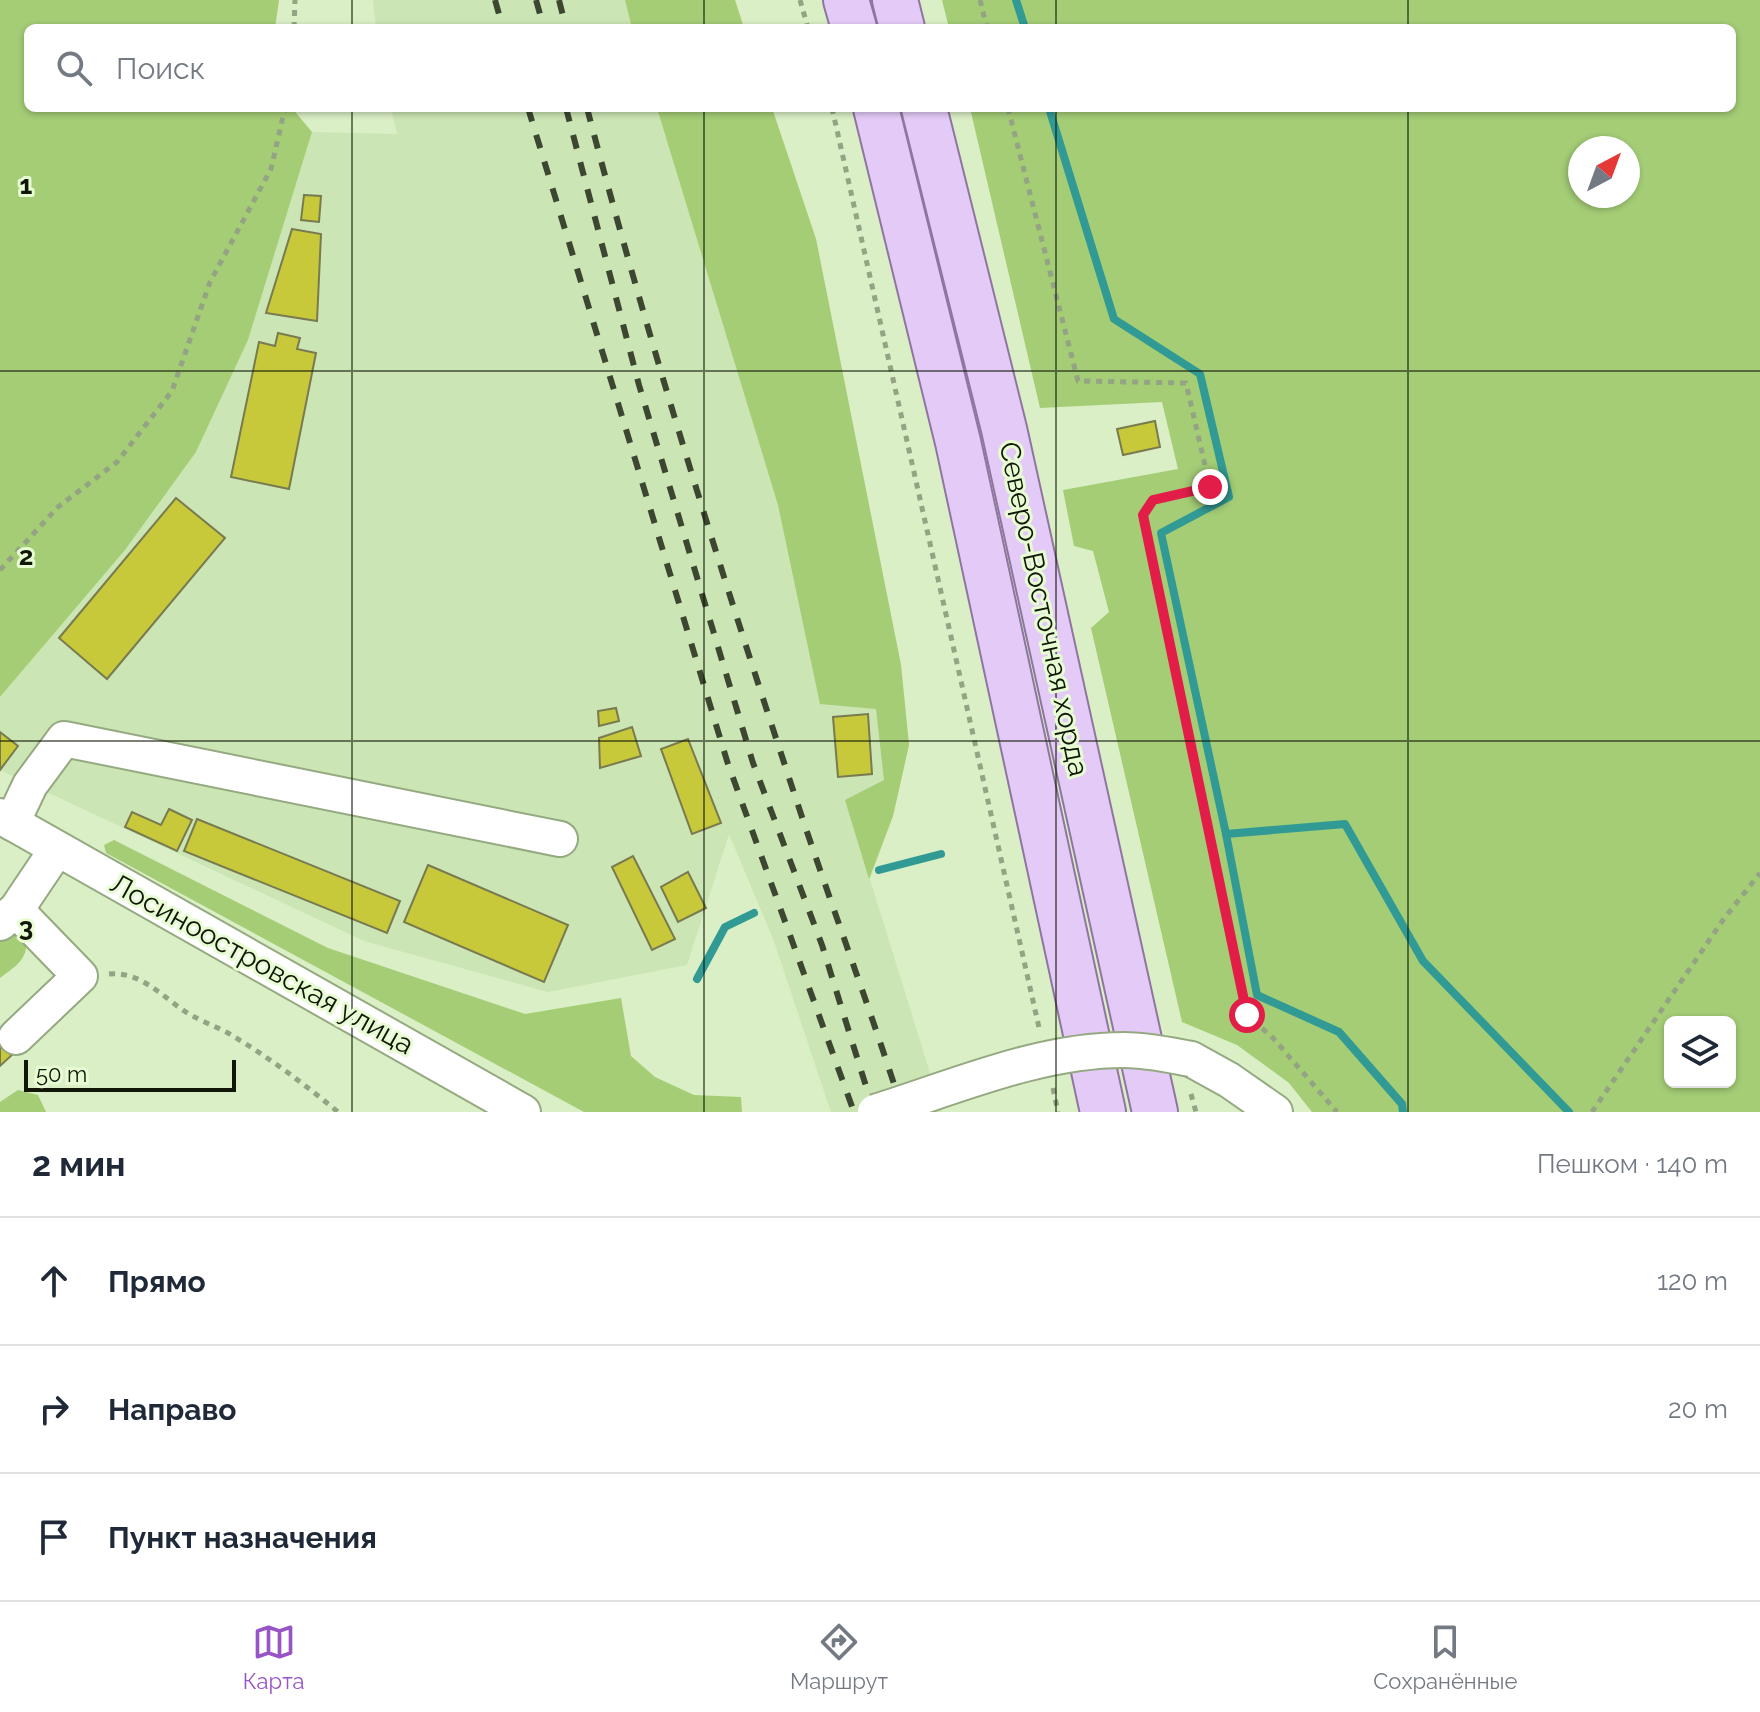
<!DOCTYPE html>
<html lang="ru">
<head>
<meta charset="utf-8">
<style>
  :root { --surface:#fff; --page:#f6f6f7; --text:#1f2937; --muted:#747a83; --line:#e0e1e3; --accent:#9853c7 }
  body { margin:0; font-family:Raleway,sans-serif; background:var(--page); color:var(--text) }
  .controls { position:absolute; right:24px; bottom:24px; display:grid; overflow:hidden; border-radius:12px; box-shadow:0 2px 6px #0004 }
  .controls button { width:72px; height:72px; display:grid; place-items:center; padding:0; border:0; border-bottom:2px solid var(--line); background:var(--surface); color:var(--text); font:40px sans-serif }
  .compass { position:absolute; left:1568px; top:136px; width:72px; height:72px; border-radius:50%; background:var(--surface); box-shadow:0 2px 6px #0004; rotate:41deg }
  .scale { position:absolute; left:24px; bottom:20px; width:212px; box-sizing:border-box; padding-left:8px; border:4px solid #101708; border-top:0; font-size:22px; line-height:28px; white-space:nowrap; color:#101708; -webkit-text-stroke:6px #e7fcd2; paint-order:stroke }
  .stop { position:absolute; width:24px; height:24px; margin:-18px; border:6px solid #e11d48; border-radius:50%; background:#fff }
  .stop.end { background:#e11d48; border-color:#fff; box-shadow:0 2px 8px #0008 }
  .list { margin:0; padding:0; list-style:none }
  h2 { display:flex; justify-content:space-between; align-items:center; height:104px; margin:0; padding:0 32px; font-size:34px }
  h2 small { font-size:26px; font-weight:400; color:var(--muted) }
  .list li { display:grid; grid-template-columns:52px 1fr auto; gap:24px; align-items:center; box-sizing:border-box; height:128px; padding:0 32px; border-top:2px solid var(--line) }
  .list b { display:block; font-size:30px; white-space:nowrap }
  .list em { font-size:26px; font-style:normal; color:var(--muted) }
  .icon { flex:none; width:44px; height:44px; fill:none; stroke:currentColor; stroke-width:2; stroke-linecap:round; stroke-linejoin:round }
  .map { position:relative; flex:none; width:1760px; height:1112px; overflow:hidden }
  .search { position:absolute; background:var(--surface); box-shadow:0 2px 6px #0004; left:24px; right:24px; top:24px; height:88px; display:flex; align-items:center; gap:20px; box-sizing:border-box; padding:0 28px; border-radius:12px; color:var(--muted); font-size:30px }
  .sheet { height:488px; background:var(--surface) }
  nav { display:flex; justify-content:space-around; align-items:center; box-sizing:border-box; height:112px; border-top:2px solid var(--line); background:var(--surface); font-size:22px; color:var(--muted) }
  nav a { display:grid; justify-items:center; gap:4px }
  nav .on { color:var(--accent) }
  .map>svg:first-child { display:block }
  .built { fill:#cce5b4 }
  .green { fill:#a4cd76; fill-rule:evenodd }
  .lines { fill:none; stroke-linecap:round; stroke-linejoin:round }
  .stream { stroke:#329a94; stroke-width:8 }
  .building { fill:#c8c83b; stroke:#787a50; stroke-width:2 }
  .minor-casing { stroke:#95a981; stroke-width:38 }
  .major-casing { stroke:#8e76a0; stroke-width:48 }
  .path { stroke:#93a383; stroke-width:5; stroke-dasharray:6 6; stroke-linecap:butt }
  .minor { stroke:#fff; stroke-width:34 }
  .major { stroke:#e4cbf7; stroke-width:44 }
  .rail { stroke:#3c4631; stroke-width:6; stroke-dasharray:14 14; stroke-linecap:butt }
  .minor-bridge-casing { stroke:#95a981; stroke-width:38; stroke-linecap:butt }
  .minor-bridge { stroke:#fff; stroke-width:34 }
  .route { stroke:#e11d48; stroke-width:10 }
  .grid { fill:none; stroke:#101708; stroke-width:2; stroke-opacity:0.55 }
  .labels { text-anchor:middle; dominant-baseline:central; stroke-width:6; stroke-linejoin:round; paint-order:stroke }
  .street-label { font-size:28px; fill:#101708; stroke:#e7fcd2 }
  .grid-label { font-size:26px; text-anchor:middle; font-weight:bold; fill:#101708; stroke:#e7fcd2; stroke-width:6; stroke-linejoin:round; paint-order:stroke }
</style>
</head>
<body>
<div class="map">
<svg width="1760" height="1112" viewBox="0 0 1760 1112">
  <rect width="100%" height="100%" fill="#daefc5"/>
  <!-- built -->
  <g class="built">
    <path d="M373,0h362l9,28h-368z"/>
    <path d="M391,108h381l44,131 85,426 8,80 -16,71 -23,63 72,233h-111l-57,-171 -45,-107 -42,131 -139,27 -184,-51 -364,-171v-73l125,-147 71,-98 52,-112 64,-208 85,2z"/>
  </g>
  <!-- green -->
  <g class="green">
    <path d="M0,0h279l-4,28h-247v80h264l20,24 -64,208 -52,112 -71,98 -125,147z"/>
    <path d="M625,0h110l9,28h-112z"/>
    <path d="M942,0h818v1112h-448l-23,-29 -52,-38 -55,-23 -91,-394 18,-16 -16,-61 -19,-5 -11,-56 115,-21 -16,-67 -122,6 -70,-300h762v-80h-783zM1580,148h48v48h-48zM1670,1022h60v60h-60z"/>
    <path d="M657,108h115l44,131 85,426 8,80 -16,71 -24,63 -24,-79 39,-20 -8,-71 -56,-5 -42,-199z"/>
    <path d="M114,840l214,108 197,66 96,-16 10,58 24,21 39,18 47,2 1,15h-158l-478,-259 -2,-8z"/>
    <path d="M9,934l10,2 7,6c2,18 -13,26 -26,36v-38z"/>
    <path d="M18,1090l20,5 8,17h-46v-10z"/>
  </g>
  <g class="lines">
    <!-- stream -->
    <g class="stream">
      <path d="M1016,0l9,28"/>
      <path d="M1049,108l65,211 86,55 29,123 -68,36 65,301 31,161 82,37 63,72 1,8"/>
      <path d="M1226,834l119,-10 78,137 146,151"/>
      <path d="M879,870l62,-16"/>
      <path d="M697,979l28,-52 29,-14"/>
    </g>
  </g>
  <!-- building -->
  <g class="building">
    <path d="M304,195l17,1 -2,26 -18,-2z"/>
    <path d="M292,229l29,5 -4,87 -51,-8z"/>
    <path d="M278,333l22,5 -3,11 19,4 -27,136 -58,-12 28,-135 16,4z"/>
    <path d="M1155,421l5,26 -37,8 -6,-26z"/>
    <path d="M176,498l49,40 -118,141 -48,-41z"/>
    <path d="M616,708l3,13 -20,5 -1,-15z"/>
    <path d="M868,714l4,60 -34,3 -5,-60z"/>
    <path d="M632,727l9,29 -41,12 -1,-30z"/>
    <path d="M0,732l18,14 -18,24z"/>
    <path d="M688,739l33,84 -29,11 -31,-85z"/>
    <path d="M169,809l23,11 -15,31 -52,-24 7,-15 29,13z"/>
    <path d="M197,819l203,82 -13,32 -203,-82z"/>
    <path d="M633,856l42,83 -23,11 -40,-83z"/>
    <path d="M428,865l140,60 -24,57 -140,-60z"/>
    <path d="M688,872l18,36 -28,14 -17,-35z"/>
    <path d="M0,1040l13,14 -13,12z"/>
  </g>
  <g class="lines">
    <defs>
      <g id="minor">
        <path d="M0,816l523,296"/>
        <path d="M12,823l18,-38 34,-46 496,100"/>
        <path d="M16,910l64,66 -64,61"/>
        <path d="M0,923l16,-13 41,-61"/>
        <path d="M1191,1059l38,21 46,32"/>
      </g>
      <g id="major">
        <path d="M846,0l8,28"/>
        <path d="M895,0l7,28"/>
        <path d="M876,108l82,334 145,670"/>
        <path d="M924,108l80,321 151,683"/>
      </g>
    </defs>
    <!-- minor casing -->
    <use href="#minor" class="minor-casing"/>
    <!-- major casing -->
    <use href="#major" class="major-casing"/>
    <!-- path -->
    <g class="path">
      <path d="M800,0l8,28"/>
      <path d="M980,0l7,28"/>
      <path d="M294,28l1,-28"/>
      <path d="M832,108l208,924"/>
      <path d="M1008,108l70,273 108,2 24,104 -57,13 -10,15 104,500 26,23 64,74"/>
      <path d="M0,570l58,-63 59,-45 55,-71 38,-109 61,-113 14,-61"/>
      <path d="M109,974c33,-3 54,24 80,40 12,7 26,12 39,19 39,23 75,50 110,79"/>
      <path d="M1053,1088l5,24"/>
      <path d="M1191,1094l5,18"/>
      <path d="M1592,1112l131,-192 37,-47"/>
    </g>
    <!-- minor -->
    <use href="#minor" class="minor"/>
    <!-- major -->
    <use href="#major" class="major"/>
    <!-- rail -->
    <g class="rail">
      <path d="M495,0l8,28"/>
      <path d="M536,0l8,28"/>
      <path d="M559,0l7,28"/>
      <path d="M528,108l200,656 126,348"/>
      <path d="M566,108l73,277 114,378 69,182 52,167"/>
      <path d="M587,108c63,240 138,477 216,712 33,98 69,194 100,292"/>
    </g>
    <defs>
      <path id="minor-bridge" d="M875,1112c80,-25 164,-62 249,-62 23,0 45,5 67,9"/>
    </defs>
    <!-- minor-bridge casing -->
    <use href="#minor-bridge" class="minor-bridge-casing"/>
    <!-- minor-bridge -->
    <use href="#minor-bridge" class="minor-bridge"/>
  </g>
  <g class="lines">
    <!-- route -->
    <path class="route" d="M1210,487l-57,13 -10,15 104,500"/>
  </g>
  <!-- grid -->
  <path class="grid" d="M352,0v28M704,0v28M1056,0v28M1408,0v28M352,108v1004M704,108v1004M1056,108v1004M1408,108v1004M0,371h1760M0,741h1760"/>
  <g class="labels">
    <!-- street labels -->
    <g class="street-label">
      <text transform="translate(1044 609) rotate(78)">Северо-Восточная хорда</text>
      <text transform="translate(262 964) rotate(29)">Лосиноостровская улица</text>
    </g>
  </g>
  <g class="grid-label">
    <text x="26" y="194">1</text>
    <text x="26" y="565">2</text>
    <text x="26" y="936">3</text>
  </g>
</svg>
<div class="controls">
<button><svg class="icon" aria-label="layers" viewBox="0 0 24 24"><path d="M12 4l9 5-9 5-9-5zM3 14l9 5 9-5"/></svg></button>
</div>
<svg class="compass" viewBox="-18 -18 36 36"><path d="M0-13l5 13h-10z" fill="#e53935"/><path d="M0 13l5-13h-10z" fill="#747a83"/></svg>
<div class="scale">50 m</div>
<div class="stop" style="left:1247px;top:1015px"></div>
<div class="stop end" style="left:1210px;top:487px"></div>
<div class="search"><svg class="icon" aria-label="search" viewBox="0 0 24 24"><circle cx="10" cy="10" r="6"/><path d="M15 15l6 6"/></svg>Поиск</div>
</div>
<section class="sheet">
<h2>2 мин<small>Пешком · 140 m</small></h2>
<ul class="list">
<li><svg class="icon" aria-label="ahead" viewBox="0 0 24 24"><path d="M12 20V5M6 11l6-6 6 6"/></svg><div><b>Прямо</b></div><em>120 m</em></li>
<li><svg class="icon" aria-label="right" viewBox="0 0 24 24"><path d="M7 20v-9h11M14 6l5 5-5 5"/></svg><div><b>Направо</b></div><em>20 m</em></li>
<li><svg class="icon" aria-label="arrive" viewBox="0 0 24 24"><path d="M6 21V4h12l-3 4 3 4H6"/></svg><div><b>Пункт назначения</b></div></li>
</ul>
</section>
<nav>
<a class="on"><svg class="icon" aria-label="map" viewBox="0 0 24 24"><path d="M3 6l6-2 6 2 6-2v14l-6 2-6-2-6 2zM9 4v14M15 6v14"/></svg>Карта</a>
<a><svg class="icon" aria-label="directions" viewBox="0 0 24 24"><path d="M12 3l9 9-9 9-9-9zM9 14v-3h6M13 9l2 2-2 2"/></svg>Маршрут</a>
<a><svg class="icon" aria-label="saved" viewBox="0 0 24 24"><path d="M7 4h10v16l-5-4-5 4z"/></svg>Сохранённые</a>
</nav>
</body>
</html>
